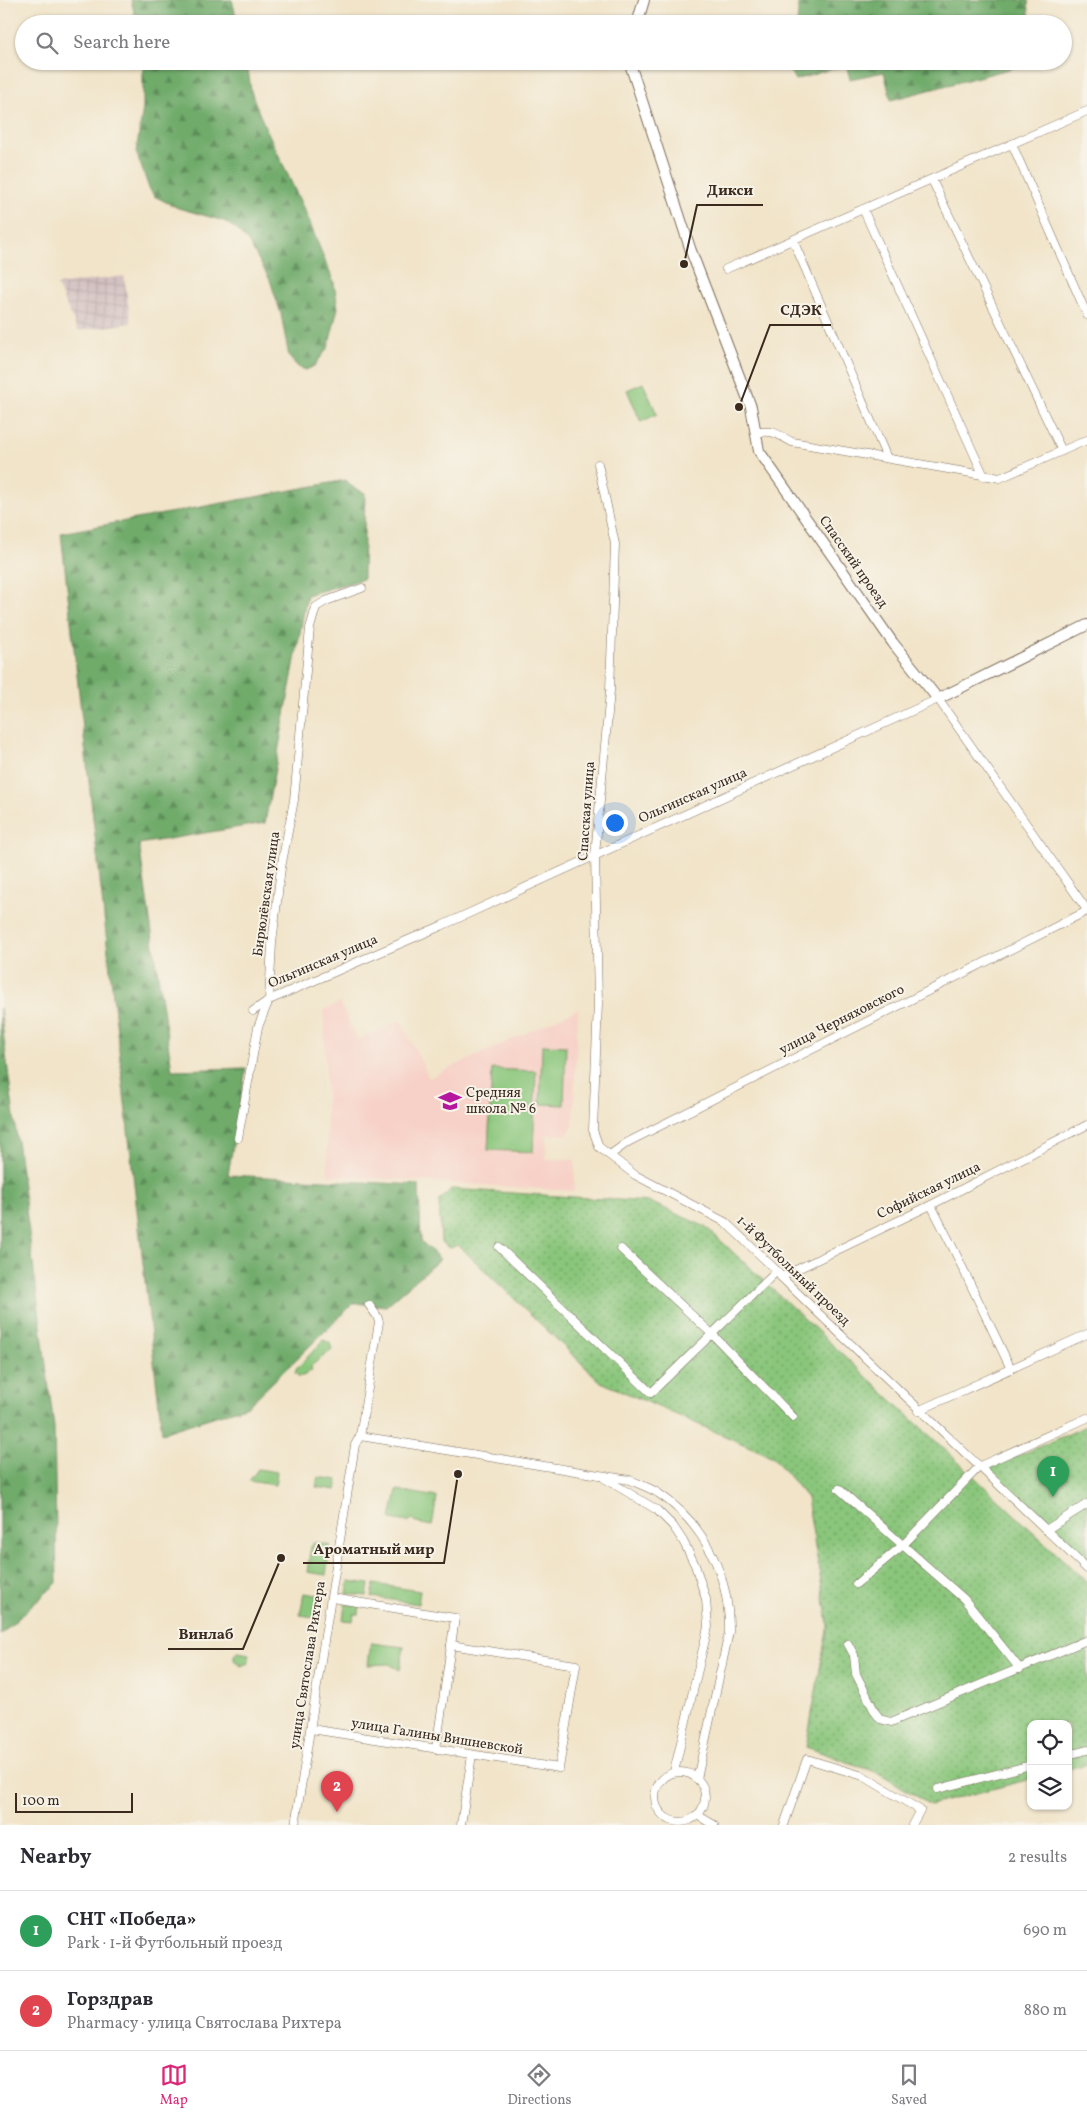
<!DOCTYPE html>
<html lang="en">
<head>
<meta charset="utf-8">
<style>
  :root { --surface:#fff; --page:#f7f7f7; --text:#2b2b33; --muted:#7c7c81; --line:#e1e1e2; --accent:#db2777 }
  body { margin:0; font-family:Vollkorn,serif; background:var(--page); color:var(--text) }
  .controls { position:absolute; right:15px; bottom:15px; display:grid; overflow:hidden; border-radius:10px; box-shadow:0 1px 4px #0004 }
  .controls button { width:45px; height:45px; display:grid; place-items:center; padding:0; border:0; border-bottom:1px solid var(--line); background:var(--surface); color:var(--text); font:25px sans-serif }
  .scale { position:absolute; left:15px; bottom:12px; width:118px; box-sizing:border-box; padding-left:5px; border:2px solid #3b2a1e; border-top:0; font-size:14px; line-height:18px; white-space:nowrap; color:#3b2a1e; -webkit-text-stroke:4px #f7f3e8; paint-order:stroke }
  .you { position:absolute; left:614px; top:822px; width:18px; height:18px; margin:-12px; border:4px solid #fff; border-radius:50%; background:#1a73e8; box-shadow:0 0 0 8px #1a73e833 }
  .badge { display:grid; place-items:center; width:32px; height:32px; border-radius:50%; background:var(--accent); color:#fff; font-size:16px; font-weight:700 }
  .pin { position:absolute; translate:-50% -41px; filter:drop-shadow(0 1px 2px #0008) }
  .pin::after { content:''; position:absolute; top:26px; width:18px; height:15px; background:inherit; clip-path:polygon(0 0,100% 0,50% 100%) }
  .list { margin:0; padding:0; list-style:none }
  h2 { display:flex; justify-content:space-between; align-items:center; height:65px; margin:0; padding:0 20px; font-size:21px }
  h2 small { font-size:16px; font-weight:400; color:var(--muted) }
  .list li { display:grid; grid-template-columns:32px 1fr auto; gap:15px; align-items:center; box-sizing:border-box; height:80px; padding:0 20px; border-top:1px solid var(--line) }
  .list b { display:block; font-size:19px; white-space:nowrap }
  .list p { margin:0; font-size:16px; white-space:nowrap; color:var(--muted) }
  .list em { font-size:16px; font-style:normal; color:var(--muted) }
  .icon { flex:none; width:28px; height:28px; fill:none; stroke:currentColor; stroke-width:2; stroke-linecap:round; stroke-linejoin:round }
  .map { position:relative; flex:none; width:1087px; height:1825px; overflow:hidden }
  .search { position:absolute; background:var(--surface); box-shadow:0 1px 4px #0004; left:15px; right:15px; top:15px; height:55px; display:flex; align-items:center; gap:12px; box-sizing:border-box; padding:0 18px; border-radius:28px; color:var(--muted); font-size:19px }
  .sheet { height:225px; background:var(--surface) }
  nav { display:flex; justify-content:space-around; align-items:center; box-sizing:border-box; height:70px; border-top:1px solid var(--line); background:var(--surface); font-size:14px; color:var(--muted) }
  nav a { display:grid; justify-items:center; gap:2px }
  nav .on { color:var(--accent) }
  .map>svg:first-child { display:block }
  .built { fill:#f7d1c7 }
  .industrial { fill:url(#industrial-grid) }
  .grass { fill:url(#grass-dots); stroke:#62784c }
  .forest { fill:url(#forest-firs); stroke:#556a44 }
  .park { fill:#8ac67b; stroke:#62784c }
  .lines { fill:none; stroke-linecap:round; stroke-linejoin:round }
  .minor-casing { stroke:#7b6b5a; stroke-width:9 }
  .tertiary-casing { stroke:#7b6b5a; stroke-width:12 }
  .minor { stroke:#fff; stroke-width:8 }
  .tertiary { stroke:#fff; stroke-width:10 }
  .labels { text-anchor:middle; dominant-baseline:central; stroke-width:4; stroke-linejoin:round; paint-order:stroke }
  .street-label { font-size:14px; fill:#3b2a1e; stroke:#f7f3e8 }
  .poi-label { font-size:14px; fill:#3b2a1e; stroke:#f7f3e8; text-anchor:start }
  .leader { fill:none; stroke:#3b2a1e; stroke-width:2 }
  .callout-dot { fill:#3b2a1e; stroke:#f7f3e8; stroke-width:2 }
  .callout-label { font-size:15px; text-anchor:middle; font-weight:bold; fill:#3b2a1e; stroke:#f7f3e8; stroke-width:4; stroke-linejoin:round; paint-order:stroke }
</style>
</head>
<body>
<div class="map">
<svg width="1087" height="1825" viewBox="0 0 1087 1825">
  <defs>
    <pattern id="industrial-grid" width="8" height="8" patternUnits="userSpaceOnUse" patternTransform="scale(1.25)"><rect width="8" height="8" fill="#d2bfc0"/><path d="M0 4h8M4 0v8" fill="none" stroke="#b5a4a5"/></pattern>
    <pattern id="grass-dots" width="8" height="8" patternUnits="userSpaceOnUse" patternTransform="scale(1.25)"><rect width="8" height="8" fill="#8ac67b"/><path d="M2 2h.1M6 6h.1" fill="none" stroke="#72a164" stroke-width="1.8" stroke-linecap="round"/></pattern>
    <pattern id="forest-firs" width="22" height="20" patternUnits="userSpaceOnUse" patternTransform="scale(1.25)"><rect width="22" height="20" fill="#6fab6b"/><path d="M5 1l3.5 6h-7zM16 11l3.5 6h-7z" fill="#5c8b57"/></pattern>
  </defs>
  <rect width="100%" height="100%" fill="#f7f3e8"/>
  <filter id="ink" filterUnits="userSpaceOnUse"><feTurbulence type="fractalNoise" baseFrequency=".02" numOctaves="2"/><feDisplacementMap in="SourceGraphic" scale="10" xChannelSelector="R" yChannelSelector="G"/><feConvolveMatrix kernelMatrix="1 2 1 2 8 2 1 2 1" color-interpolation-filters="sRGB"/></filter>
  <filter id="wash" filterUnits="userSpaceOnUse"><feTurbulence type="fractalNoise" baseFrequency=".0096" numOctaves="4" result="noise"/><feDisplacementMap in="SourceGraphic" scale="20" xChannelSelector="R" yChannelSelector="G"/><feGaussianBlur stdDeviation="1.12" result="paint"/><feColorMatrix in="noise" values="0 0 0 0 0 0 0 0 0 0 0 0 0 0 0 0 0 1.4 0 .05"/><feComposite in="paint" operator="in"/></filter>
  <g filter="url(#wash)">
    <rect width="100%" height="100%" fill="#f1e4c9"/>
    <!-- built -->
    <path class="built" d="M340,1003l17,37 44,-20 28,58 149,-69 -5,116 -6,10 -20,-1 -1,25 29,1 -1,31 -246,-16 -4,-165z"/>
    <!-- industrial -->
    <path class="industrial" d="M124,276l7,47 -53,8 -21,-46z"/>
    <!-- grass -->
    <g class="grass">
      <path d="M451,1189l199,13 56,25 381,355v182l-19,5v-45h-37v55l-101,26 -49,-31 -75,-27 22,-123 -21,-126 -34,-41 -172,-75 -143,-137 -8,3 -9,-6 -2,-41z"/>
      <path d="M1087,1426v138l-97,-96z"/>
    </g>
    <!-- forest -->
    <g class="forest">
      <path d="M131,0h101l6,24h-101z"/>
      <path d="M799,0h229l2,24h-233z"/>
      <path d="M143,61h104l4,30 8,22 48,103 27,67 4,25 -10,40 -14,18 -8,4 -8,-3 -9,-10 -8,-43 -11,-34 -21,-37 -13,-14 -12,-8 -46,-13 -24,-12 -5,-8 -13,-36 7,-44z"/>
      <path d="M792,61h240v2l-141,37 -7,-28 -34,7 -4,-14 -51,15 -4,-7z"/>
      <path d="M346,480l8,8 11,5 -2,86 -56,16 -42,228 -126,21 33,226 74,-2 -18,107 191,10 2,56 19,18 -54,47 -32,-3 -106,103 -86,27 -101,-900z"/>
      <path d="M0,1008l54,419 3,156 -57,52z"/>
    </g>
    <!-- park -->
    <g class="park">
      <path d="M643,383l14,31 -16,8 -14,-32z"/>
      <path d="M542,1045l24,1 -2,59 -24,-1z"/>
      <path d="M492,1069l44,2 -3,81 -45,-2z"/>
      <path d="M324,1340l6,3 2,7 -20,15 -1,3 1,2 -9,6h-5l-3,-3 2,-5z"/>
      <path d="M258,1469l19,3 -2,13 -26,-4z"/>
      <path d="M318,1477l20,3 -2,10 -20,-3z"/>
      <path d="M397,1490l40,7 -5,29 -16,-3 -4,-4 -4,3 -17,-3z"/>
      <path d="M313,1542l17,3 -4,30 -19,-3 4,-26h2z"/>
      <path d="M349,1581l20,3 -2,12 -20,-2z"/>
      <path d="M374,1584l46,7 -2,13 -46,-7z"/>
      <path d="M304,1593l14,2 -4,22 -14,-2z"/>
      <path d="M345,1604l15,2 -1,8h-5l-1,7 -10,-1z"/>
      <path d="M371,1643l33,4 -4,23 -11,-6 -21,1z"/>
      <path d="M238,1652l12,2 -2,9 -7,3 -7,-6v-5z"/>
    </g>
  </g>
  <g filter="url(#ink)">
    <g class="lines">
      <defs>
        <g id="minor">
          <path d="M1012,144l75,171"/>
          <path d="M932,180l130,271"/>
          <path d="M863,209l121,267"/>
          <path d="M793,240l94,218"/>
          <path d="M726,269l361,-158"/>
          <path d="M756,433c17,-4 21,1 36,9l208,36 87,-38"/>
          <path d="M598,464l17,80 -5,147 -15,164 3,148 -5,127 6,17 36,28 90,47 52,49 4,6c101,98 204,194 306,292"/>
          <path d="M253,1011l16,-11 172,-74 497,-227 149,211"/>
          <path d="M238,1138l20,-111 11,-27 3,-57 9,-75 13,-68 16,-172 6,-21 10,-6 36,-13"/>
          <path d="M610,1155l18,-13 459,-231"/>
          <path d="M931,1205l23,45 57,119"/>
          <path d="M499,1247l152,146 126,-122"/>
          <path d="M621,1249l91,85 81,83"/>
          <path d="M781,1277l150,-72 156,-80"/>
          <path d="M918,1411l169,-77"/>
          <path d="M360,1436l270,44c9,4 20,8 28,13 47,31 72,84 71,139l-32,147"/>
          <path d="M604,1478l53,32 16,16 10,15 12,24 11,34 2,28 -34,145"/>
          <path d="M839,1489l125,110 56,70"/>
          <path d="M1046,1530l41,-26"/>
          <path d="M856,1584l47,-39 77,-79 107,-48"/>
          <path d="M332,1598l123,20 -19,131"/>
          <path d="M848,1644l6,11 2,19 19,38 5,7 11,3 196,-82"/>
          <path d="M311,1729l248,39 17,-103 -125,-20"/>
          <path d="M1068,1755l19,-5"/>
          <circle cx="680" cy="1797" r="25"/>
          <path d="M938,1789l93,-24"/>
          <path d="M697,1815l17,10"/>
          <path d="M295,1825l60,-380 5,-9 19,-114 -2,-6 -8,-11"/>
          <path d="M461,1825l11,-70"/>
          <path d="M784,1825l23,-66 56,17 57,34 -8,15"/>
        </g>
        <g id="tertiary">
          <path d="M637,24l7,-24"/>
          <path d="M631,61v6l60,184 60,156 8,44 134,192 45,56 149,-74"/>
        </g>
      </defs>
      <!-- minor casing -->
      <use href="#minor" class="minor-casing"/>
      <!-- tertiary casing -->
      <use href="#tertiary" class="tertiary-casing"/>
      <!-- minor -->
      <use href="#minor" class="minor"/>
      <!-- tertiary -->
      <use href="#tertiary" class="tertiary"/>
    </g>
  </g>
  <!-- icons -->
  <defs>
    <symbol id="school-bare" viewBox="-9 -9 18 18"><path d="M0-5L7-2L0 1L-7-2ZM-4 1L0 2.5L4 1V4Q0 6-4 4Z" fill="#b5179e" stroke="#f7f3e8" stroke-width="2.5" paint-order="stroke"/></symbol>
  </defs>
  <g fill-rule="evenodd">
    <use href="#school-bare" x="434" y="1085" width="32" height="32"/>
  </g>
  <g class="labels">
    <!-- street labels -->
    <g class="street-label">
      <text transform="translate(853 562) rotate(55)">Спасский проезд</text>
      <text transform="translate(693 796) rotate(-24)">Ольгинская улица</text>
      <text transform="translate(587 811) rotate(-86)">Спасская улица</text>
      <text transform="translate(267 894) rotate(-82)">Бирюлёвская улица</text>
      <text transform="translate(323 962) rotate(-23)">Ольгинская улица</text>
      <text transform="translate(842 1020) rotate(-27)">улица Черняховского</text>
      <text transform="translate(929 1191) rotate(-26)">Софийская улица</text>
      <text transform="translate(793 1271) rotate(44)">1-й Футбольный проезд</text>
      <text transform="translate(308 1665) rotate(-81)">улица Святослава Рихтера</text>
      <text transform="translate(437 1737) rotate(9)">улица Галины Вишневской</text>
    </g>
    <!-- poi labels -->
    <g class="poi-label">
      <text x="466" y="1093">Средняя<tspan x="466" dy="16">школа № 6</tspan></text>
    </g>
  </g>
  <!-- callouts -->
  <path class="leader" d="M684 264L697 205H763M739 407L770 325H831M458 1474L444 1563H303M281 1558L243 1649H168"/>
  <g class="callout-dot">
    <circle cx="684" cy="264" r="5"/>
    <circle cx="739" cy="407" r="5"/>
    <circle cx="458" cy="1474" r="5"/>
    <circle cx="281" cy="1558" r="5"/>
  </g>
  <g class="callout-label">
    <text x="730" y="195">Дикси</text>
    <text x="801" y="315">СДЭК</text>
    <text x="374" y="1554">Ароматный мир</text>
    <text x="206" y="1639">Винлаб</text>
  </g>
</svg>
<div class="controls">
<button><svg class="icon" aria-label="locate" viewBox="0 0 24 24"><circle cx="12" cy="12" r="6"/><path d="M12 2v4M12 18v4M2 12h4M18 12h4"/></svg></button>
<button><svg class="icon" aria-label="layers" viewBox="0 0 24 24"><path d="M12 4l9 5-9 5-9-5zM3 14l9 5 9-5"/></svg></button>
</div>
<div class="scale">100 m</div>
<div class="you"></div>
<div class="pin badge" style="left:1053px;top:1497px;background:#2e9e5b">1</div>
<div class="pin badge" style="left:337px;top:1812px;background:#e0444e">2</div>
<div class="search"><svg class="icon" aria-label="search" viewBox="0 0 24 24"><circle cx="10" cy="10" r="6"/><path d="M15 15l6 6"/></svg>Search here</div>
</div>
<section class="sheet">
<h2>Nearby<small>2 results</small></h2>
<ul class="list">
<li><span class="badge" style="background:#2e9e5b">1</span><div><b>СНТ «Победа»</b><p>Park · 1-й Футбольный проезд</p></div><em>690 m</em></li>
<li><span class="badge" style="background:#e0444e">2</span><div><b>Горздрав</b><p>Pharmacy · улица Святослава Рихтера</p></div><em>880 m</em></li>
</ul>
</section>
<nav>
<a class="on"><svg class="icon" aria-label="map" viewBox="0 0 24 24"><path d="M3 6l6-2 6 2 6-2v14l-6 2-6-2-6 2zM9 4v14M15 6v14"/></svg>Map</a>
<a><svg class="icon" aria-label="directions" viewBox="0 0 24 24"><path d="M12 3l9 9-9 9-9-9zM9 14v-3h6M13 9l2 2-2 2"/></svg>Directions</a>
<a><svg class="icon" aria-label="saved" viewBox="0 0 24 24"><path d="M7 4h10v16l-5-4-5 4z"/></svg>Saved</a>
</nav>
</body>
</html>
